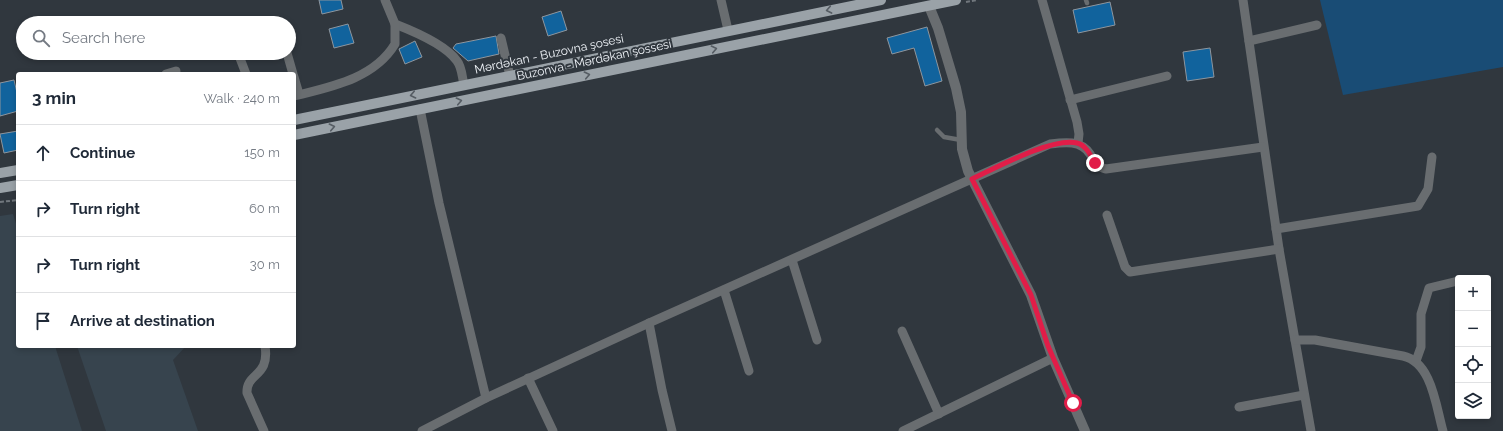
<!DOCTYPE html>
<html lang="en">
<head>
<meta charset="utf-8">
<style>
  :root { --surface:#fff; --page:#f2f2f3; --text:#1f2937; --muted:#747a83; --line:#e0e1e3 }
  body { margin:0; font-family:Raleway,sans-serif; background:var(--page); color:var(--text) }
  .controls { position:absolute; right:12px; bottom:12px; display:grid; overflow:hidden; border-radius:4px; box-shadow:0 2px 6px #0003 }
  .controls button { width:36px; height:36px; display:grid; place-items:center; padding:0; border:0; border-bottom:1px solid var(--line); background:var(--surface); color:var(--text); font:20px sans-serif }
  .stop { position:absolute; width:12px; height:12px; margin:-9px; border:3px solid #e11d48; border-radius:50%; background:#fff }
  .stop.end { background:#e11d48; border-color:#fff; box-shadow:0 1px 4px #0008 }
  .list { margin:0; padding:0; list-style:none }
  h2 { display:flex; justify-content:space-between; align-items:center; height:52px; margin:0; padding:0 16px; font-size:17px }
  h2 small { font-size:13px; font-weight:400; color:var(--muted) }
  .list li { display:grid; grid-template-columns:26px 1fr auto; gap:12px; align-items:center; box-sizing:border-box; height:56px; padding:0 16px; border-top:1px solid var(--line) }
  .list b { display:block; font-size:15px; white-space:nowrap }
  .list em { font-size:13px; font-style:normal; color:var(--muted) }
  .icon { flex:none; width:22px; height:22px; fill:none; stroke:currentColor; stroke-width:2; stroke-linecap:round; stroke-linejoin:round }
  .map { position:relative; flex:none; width:1503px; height:431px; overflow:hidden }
  .search { position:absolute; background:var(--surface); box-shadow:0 2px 6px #0003; left:16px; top:16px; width:280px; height:44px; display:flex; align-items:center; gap:10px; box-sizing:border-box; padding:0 14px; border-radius:22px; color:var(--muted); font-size:15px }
  .panel { position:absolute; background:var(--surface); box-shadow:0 2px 6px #0003; left:16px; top:72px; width:280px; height:276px; border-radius:4px }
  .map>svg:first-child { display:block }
  .built { fill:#37444e }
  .green { fill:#194c75 }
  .building { fill:#11639d; stroke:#8e969e }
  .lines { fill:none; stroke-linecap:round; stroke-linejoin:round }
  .path { stroke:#71777d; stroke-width:2; stroke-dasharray:4 2; stroke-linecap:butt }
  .service { stroke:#696d70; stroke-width:4.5 }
  .minor { stroke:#696d70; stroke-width:9 }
  .tertiary { stroke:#696d70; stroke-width:10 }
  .primary { stroke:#9aa2a8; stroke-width:10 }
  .oneway { stroke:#555c63 }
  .route { stroke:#e11d48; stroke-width:5 }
  .labels { text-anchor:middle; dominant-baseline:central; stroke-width:4; stroke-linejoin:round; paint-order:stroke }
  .street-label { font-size:12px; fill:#eff3f8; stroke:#30373e }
</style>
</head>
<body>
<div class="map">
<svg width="1503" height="431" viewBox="0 0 1503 431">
  <rect width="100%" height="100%" fill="#30373e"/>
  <!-- built -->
  <g class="built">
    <path d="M13,214l5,16v116h37l27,85h-82v-215z"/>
    <path d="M77,346h109l-13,14 25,71h-92z"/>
  </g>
  <!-- green -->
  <path class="green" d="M1320,0h183v67l-160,28z"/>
  <!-- building -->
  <g class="building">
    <path d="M319,0h22l2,9 -21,5z"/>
    <path d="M1110,2l5,23 -37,8 -5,-23z"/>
    <path d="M561,11l6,19 -19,6 -6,-19z"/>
    <path d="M348,24l6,19 -20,5 -5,-19z"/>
    <path d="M927,27l15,54 -17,5 -11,-38 -22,6 -5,-16z"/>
    <path d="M496,36l3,18 -31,7 -15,-13 3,-4z"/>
    <path d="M415,41l7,16 -17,7 -6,-15z"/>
    <path d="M1210,48l4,29 -27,4 -4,-29z"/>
    <path d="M14,80l4,17v14l-18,5v-33z"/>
    <path d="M18,131v19l-14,3 -4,-19z"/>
  </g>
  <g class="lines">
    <!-- path -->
    <g class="path">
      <path d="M966,2l11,-2"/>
      <path d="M0,202l18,-2"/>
    </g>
    <!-- service -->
    <g class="service">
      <path d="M1086,0l1,3"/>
      <path d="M937,130l7,7 17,3"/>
    </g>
    <!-- minor -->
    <g class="minor">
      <path d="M385,0l10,24c18,7 51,21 62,37 5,6 5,16 7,24"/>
      <path d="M721,0l7,30"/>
      <path d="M1042,0l35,122 2,12 -1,9"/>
      <path d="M1243,0l36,249 32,182"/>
      <path d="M501,38l9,38"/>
      <path d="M1249,41l68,-16"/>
      <path d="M238,53l8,21"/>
      <path d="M287,53l6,21"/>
      <path d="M166,74l10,-3"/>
      <path d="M294,77l5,17"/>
      <path d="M294,96c36,-9 80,-17 101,-52v-20"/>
      <path d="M1070,100l97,-24"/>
      <path d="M420,109l19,94 47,195"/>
      <path d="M1107,215l18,52 5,5 149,-23"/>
      <path d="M1276,229l142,-23 10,-17 4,-32"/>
      <path d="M792,260l25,80"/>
      <path d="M724,290l25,81"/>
      <path d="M649,323l13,67 10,41"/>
      <path d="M902,331l37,83"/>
      <path d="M1295,340h20l88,16c29,6 33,51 40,75"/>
      <path d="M1416,361l5,-14v-33l8,-26 29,-7"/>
      <path d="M528,378l25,53"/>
      <path d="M1239,407l65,-12"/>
      <path d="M264,431l-17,-38c-1,-21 23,-15 18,-47"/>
      <path d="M422,431l64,-33 163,-75 401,-179c15,-2 31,-4 40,10 5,8 7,13 16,15l157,-22"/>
      <path d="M903,431l150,-73"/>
    </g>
    <!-- tertiary -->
    <path class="tertiary" d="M929,6l9,22 18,60 5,24 1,37 6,22 63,124 22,63 32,73"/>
    <!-- primary -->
    <g class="primary">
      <path d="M294,120l587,-120"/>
      <path d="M294,135l662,-135"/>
      <path d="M0,173l18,-3"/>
      <path d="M0,188l18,-3"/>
    </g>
  </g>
  <!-- one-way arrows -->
  <defs><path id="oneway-chevron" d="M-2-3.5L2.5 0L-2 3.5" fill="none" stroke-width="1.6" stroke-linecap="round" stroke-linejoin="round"/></defs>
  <g class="oneway">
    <use href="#oneway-chevron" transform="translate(829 10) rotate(169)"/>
    <use href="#oneway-chevron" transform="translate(714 49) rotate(-12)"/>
    <use href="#oneway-chevron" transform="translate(587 75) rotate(-12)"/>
    <use href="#oneway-chevron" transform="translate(413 95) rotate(168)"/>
    <use href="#oneway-chevron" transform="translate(459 101) rotate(-12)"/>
    <use href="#oneway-chevron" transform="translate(332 127) rotate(-12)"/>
  </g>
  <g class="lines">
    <!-- route -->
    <path class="route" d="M1073,403l-25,-57 -17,-51 -59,-116c24,-11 80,-42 105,-36 9,2 14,13 18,20"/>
  </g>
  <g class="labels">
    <!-- street labels -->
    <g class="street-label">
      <text transform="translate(549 54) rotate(-12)">Mərdəkan - Buzovna şosesi</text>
      <text transform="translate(594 60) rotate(-12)">Buzonva - Mərdəkan şossesi</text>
    </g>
  </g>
</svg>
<div class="controls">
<button>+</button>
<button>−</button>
<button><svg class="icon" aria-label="locate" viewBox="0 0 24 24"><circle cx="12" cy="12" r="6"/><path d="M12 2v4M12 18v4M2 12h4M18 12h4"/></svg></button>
<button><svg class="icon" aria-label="layers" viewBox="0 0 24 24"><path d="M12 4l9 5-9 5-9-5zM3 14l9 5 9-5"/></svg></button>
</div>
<div class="stop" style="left:1073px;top:403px"></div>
<div class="stop end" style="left:1095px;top:163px"></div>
<div class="search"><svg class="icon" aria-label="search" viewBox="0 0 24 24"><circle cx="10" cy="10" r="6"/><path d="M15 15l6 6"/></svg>Search here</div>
<section class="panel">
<h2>3 min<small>Walk · 240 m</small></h2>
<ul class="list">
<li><svg class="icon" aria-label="ahead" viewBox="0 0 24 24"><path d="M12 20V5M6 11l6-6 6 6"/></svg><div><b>Continue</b></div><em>150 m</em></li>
<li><svg class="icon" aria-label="right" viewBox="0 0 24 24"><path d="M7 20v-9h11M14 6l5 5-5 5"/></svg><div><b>Turn right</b></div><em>60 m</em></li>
<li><svg class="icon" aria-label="right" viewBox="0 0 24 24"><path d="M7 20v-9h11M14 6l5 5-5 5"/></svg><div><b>Turn right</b></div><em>30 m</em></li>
<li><svg class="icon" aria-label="arrive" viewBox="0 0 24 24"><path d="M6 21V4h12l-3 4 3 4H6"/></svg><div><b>Arrive at destination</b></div></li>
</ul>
</section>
</div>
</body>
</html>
